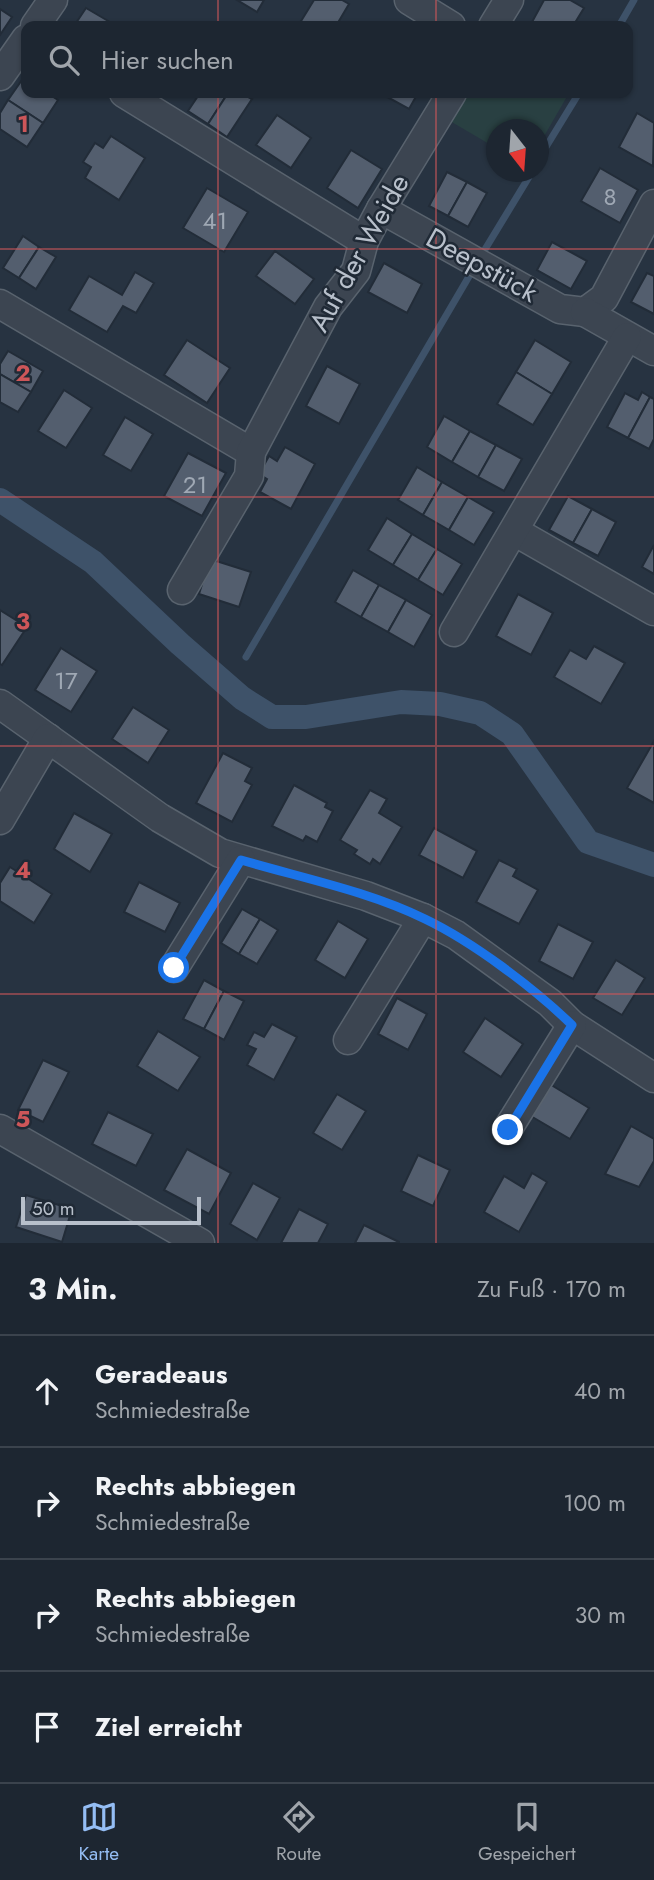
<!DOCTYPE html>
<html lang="de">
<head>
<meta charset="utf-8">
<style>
  :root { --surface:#1d2631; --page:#2a323d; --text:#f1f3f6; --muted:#a0a5ab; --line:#3b434d; --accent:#94bdf4 }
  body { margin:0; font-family:Jost,sans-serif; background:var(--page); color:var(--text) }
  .compass { position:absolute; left:486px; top:119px; width:63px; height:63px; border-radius:50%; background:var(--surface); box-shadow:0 2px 5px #0004; rotate:163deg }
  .scale { position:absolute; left:21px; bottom:18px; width:180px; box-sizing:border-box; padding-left:7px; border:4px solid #b8c0cb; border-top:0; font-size:19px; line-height:24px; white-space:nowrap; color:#b8c0cb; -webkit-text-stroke:5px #202a36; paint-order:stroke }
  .stop { position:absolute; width:21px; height:21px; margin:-16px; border:5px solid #1a73e8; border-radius:50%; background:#fff }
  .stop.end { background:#1a73e8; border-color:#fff; box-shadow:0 2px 7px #0008 }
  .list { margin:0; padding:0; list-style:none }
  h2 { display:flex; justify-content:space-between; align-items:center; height:91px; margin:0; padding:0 28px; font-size:30px }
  h2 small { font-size:23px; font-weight:400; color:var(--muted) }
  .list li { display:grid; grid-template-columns:46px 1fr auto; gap:21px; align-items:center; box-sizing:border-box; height:112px; padding:0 28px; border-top:2px solid var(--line) }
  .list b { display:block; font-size:26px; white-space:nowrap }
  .list p { margin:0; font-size:23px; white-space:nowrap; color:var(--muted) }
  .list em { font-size:23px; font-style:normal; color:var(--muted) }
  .icon { flex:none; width:38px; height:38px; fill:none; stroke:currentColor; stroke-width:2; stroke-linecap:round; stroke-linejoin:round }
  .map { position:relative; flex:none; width:654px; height:1243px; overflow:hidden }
  .search { position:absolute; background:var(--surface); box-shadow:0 2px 5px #0004; left:21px; right:21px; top:21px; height:77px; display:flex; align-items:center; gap:18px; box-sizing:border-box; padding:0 24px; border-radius:14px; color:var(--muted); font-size:26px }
  .sheet { height:539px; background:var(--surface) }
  nav { display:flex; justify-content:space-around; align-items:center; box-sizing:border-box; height:98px; border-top:2px solid var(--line); background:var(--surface); font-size:19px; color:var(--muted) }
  nav a { display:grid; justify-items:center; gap:4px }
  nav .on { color:var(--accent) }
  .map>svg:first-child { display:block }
  .green { fill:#294042 }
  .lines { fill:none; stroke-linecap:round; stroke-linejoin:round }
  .stream { stroke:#3e5269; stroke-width:7 }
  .canal { stroke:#3e5269; stroke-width:24 }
  .building { fill:#535e6e; stroke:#222c38; stroke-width:2 }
  .minor-casing { stroke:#59636e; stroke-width:31 }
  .minor { stroke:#3c4551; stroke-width:28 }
  .route { stroke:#1a73e8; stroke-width:9 }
  .grid { fill:none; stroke:#cd5659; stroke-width:2; stroke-opacity:0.55 }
  .labels { text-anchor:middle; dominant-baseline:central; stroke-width:5; stroke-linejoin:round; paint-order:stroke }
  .number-label { font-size:24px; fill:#9fa8b4 }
  .street-label { font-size:28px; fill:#b8c0cb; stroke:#202a36 }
  .grid-label { font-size:23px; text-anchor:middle; font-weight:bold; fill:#cd5659; stroke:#202a36; stroke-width:5; stroke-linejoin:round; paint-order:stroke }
</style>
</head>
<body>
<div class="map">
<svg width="654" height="1243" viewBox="0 0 654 1243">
  <rect width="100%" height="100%" fill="#273341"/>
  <!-- green -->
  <path class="green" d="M467,93h102l-30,52 -1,-15h-42v18l-46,-27z"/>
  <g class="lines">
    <!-- stream -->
    <g class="stream">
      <path d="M619,26l15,-26"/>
      <path d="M538,160l41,-67"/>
      <path d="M484,251l48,-79"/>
      <path d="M246,657l225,-384"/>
    </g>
    <!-- canal -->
    <path class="canal" d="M0,500l93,62 87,82 62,54 30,19h34l95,-15 39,2 40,9 32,21 76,108 66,23"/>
  </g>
  <!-- building -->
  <g class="building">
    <path d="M237,0h27l-7,12z"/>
    <path d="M314,0h28l7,4 -13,22h-38z"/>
    <path d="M544,0h26l14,8 -11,18h-33l-8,-4z"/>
    <path d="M86,8l29,17v1h-41z"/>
    <path d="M0,9l12,8 -12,18z"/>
    <path d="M24,77l2,2v14h21l11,7 -15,23 -35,-23z"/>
    <path d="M200,93h28l-20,31 -20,-13z"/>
    <path d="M228,93h13l11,6 -25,38 -19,-13z"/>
    <path d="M380,93h38l-9,16z"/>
    <path d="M8,100l35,23 -16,24 -27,-18v-16z"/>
    <path d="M637,113l17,10 -1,43 -34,-19z"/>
    <path d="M277,115l34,23 -20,30 -35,-23z"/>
    <path d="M111,136l34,22 -26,42 -34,-22 6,-11 -8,-5 12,-19 8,5z"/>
    <path d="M351,150l31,19 -24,39 -31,-20z"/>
    <path d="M600,168l38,22 -18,33 -39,-22z"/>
    <path d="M447,172l20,10 -19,34 -19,-10z"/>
    <path d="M467,182l20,11 -19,34 -20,-11z"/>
    <path d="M207,188l41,24 -24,40 -41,-24z"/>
    <path d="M23,236l16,11 -20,31 -16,-10z"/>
    <path d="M552,242l35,19 -16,28 -34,-19z"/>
    <path d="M39,247l17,10 -20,32 -17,-11z"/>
    <path d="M275,251l39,28 -19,25 -39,-28z"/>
    <path d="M384,263l38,21 -15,29 -39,-21z"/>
    <path d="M135,272l19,11 -18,30 -13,-7 -16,26 -38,-22 20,-34 33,19z"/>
    <path d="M647,273l7,3v38l-23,-12z"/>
    <path d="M187,340l43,28 -23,35 -43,-28z"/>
    <path d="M535,340l36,22 -19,32 -36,-22z"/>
    <path d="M8,351l35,20 -12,21 -31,-18v-10z"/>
    <path d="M327,366l33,18 -21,40 -33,-18z"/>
    <path d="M516,372l36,22 -19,31 -36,-21z"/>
    <path d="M0,374l31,18 -13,20 -18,-10z"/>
    <path d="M64,390l28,18 -26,40 -28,-17z"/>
    <path d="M642,392l8,5 -22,41 -21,-11 18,-34 13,7z"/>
    <path d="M650,397l4,2v40l-5,10 -21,-11z"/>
    <path d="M444,416l26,15 -18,31 -25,-15z"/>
    <path d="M125,417l28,17 -22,37 -28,-16z"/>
    <path d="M470,431l26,14 -18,32 -26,-15z"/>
    <path d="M496,445l26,14 -18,32 -26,-14z"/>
    <path d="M285,447l30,17 -24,45 -31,-17 7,-13 -8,-5 10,-18 8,5z"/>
    <path d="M188,453l38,20 -24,43 -38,-20z"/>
    <path d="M417,467l25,15 -19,33 -25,-15z"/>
    <path d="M442,482l26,15 -19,33 -26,-15z"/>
    <path d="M568,496l24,13 -19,34 -24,-13z"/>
    <path d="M468,497l26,15 -20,33 -25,-15z"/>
    <path d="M592,509l24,13 -18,34 -25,-13z"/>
    <path d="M387,518l25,16 -19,31 -25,-15z"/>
    <path d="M412,534l25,15 -19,31 -25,-15z"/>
    <path d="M654,545v29l-12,-7z"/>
    <path d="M437,549l25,15 -19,31 -25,-15z"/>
    <path d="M210,559l41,13 -12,35 -40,-13z"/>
    <path d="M353,570l26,15 -18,32 -26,-15z"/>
    <path d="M379,585l27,15 -18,32 -27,-15z"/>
    <path d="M518,594l35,19 -22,42 -35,-19z"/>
    <path d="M406,600l26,15 -18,32 -26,-15z"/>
    <path d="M0,610l27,17 -25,38 -2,-1z"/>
    <path d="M594,646l31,17 -24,41 -47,-27 16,-27 16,9z"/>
    <path d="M61,648l36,23 -26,41 -36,-22z"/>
    <path d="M133,707l36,23 -21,33 -36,-24z"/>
    <path d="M654,741v62l-27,-15z"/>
    <path d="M223,753l29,15 -7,13 7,4 -20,37 -36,-19z"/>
    <path d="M294,785l33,18 -2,4 8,4 -16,31 -11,-6 -3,5 -31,-15z"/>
    <path d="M370,790l17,9 -8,14 23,14 -22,37 -7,-5 -3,5 -16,-10 3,-4 -17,-10z"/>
    <path d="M74,813l38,21 -22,38 -36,-23z"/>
    <path d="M434,828l43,23 -14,27 -44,-23z"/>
    <path d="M499,860l18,9 -4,7 25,14 -19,34 -43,-22z"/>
    <path d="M10,867l42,27 -18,29 -34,-22v-18z"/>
    <path d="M139,882l41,21 -15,29 -41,-20z"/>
    <path d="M242,909l18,10 -21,35 -18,-11z"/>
    <path d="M260,919l18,11 -21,34 -18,-10z"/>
    <path d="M338,921l30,18 -23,39 -30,-18z"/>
    <path d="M558,924l35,18 -20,37 -34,-18z"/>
    <path d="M616,960l29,18 -23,37 -29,-17z"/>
    <path d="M204,980l20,11 -20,38 -21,-10z"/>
    <path d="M224,991l20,10 -20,39 -20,-11z"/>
    <path d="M397,998l30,16 -19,36 -30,-16z"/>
    <path d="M485,1018l38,26 -22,33 -38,-25z"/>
    <path d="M272,1024l25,13 -23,43 -27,-15 9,-16 -9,-4 7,-13 10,5z"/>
    <path d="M158,1031l42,26 -22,34 -41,-25z"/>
    <path d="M43,1060l26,12 -26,50 -25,-12z"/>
    <path d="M548,1083l41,25 -19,31 -41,-24z"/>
    <path d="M337,1094l29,17 -24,39 -29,-17z"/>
    <path d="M108,1112l45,22 -17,32 -44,-22z"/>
    <path d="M631,1126l23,13v22l-15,26 -34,-13z"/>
    <path d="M187,1149l44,24 -22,41 -45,-24z"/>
    <path d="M418,1155l32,15 -17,36 -32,-15z"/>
    <path d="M532,1173l15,9 -28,50 -35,-20 20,-36 20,12z"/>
    <path d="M253,1183l27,15 -23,42 -27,-16z"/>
    <path d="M26,1195l46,14 -10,33 -46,-15z"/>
    <path d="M299,1209l29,15 -10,19h-37z"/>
    <path d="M364,1225l35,17v1h-44z"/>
  </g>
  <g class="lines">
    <defs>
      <g id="minor">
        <path d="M409,0l42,26"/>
        <path d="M35,26l18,-26"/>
        <path d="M493,26l16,-26"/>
        <path d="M0,76l26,-37"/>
        <path d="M124,93l240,148"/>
        <path d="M381,209l179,100 25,3 19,-14 50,-94"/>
        <path d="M0,304l251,148"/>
        <path d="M585,312l69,39"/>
        <path d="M514,531l140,80"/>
        <path d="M182,590l67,-114 2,-24 77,-145 28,-36 8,-30 17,-32 71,-116"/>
        <path d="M454,632l173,-295"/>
        <path d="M0,704l160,114 60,35 146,43 57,22 33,17 94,68 22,22 82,53"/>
        <path d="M0,820l48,-82"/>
        <path d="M174,968l67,-108"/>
        <path d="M348,1040l75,-122"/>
        <path d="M0,1129l200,114"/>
        <path d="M507,1130l65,-105"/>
      </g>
    </defs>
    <!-- minor casing -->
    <use href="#minor" class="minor-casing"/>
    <!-- minor -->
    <use href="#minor" class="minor"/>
  </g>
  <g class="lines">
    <!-- route -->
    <path class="route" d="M174,968l67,-108c61,18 127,31 184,59 48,23 109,69 147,106l-64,105"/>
  </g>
  <!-- grid -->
  <path class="grid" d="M218,0v26M436,0v26M218,93v1150M436,93v1150M0,249h654M0,497h654M0,746h654M0,994h654"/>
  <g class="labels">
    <!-- number labels -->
    <g class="number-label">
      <text x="610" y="196">8</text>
      <text x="215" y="220">41</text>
      <text x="195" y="484">21</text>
      <text x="66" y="680">17</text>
    </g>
    <!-- street labels -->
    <g class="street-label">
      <text transform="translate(359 253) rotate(-61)">Auf der Weide</text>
      <text transform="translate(482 265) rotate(29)">Deepstück</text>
    </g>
  </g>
  <g class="grid-label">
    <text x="23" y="132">1</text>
    <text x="23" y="381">2</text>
    <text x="23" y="629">3</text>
    <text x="23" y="878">4</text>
    <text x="23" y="1127">5</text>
  </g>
</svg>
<svg class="compass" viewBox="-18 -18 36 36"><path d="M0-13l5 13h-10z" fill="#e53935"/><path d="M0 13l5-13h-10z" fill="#a0a5ab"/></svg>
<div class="scale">50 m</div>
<div class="stop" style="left:174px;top:968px"></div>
<div class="stop end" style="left:508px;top:1130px"></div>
<div class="search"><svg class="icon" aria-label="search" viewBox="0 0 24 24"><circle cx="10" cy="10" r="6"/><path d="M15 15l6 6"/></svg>Hier suchen</div>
</div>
<section class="sheet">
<h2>3 Min.<small>Zu Fuß · 170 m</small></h2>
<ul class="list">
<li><svg class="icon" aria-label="ahead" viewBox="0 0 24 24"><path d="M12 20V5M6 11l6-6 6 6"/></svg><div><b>Geradeaus</b><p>Schmiedestraße</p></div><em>40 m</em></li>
<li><svg class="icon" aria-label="right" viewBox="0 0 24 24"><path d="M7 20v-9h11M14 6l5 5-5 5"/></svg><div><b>Rechts abbiegen</b><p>Schmiedestraße</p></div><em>100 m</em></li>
<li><svg class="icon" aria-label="right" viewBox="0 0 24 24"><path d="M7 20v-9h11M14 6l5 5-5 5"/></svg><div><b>Rechts abbiegen</b><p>Schmiedestraße</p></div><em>30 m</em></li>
<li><svg class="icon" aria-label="arrive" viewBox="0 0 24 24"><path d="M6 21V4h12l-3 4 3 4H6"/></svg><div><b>Ziel erreicht</b></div></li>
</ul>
</section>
<nav>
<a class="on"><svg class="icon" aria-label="map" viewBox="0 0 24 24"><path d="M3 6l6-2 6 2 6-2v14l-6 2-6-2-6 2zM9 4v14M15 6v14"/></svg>Karte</a>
<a><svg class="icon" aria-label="directions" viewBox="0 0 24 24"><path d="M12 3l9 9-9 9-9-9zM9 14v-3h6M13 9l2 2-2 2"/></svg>Route</a>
<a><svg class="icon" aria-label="saved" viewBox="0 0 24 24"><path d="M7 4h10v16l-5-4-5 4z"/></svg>Gespeichert</a>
</nav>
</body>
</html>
